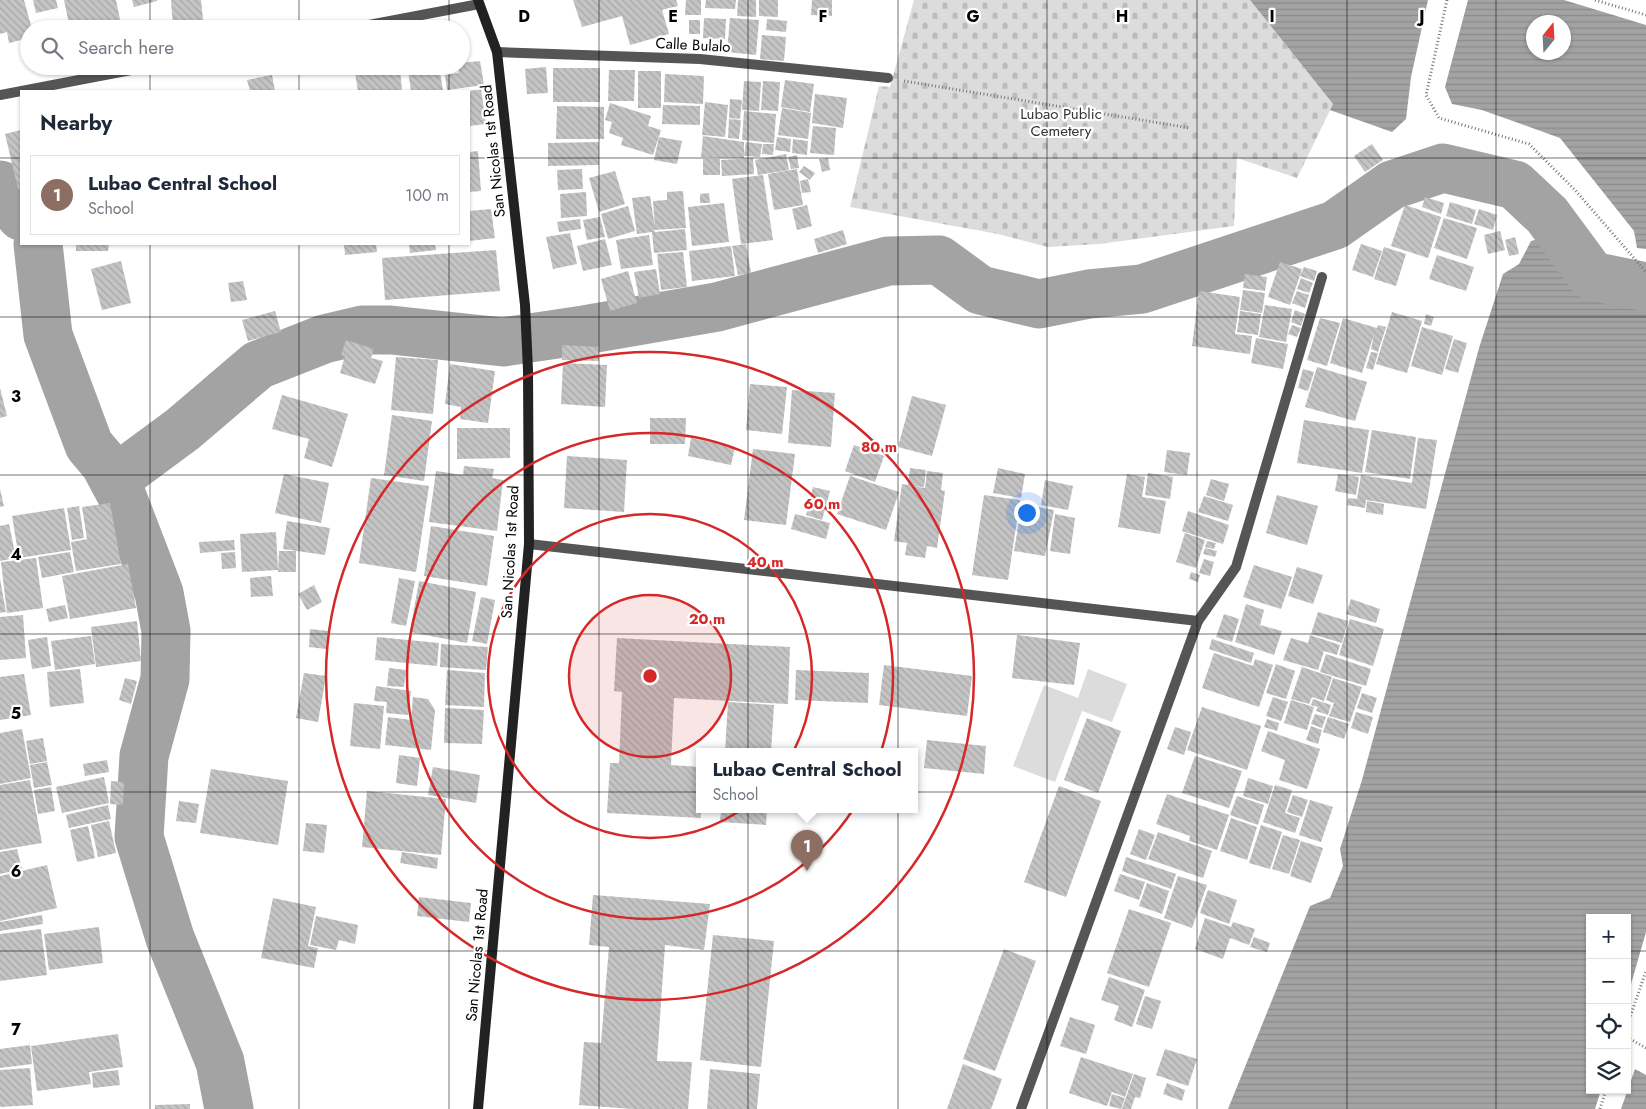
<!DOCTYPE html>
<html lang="en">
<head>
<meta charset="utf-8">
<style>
  :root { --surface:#fff; --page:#f6f6f7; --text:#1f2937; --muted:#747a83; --line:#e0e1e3; --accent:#7c3aed }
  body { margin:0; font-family:Jost,sans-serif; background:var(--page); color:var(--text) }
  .controls { position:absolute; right:15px; bottom:15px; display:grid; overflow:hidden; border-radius:0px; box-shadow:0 1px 4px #0004 }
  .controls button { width:45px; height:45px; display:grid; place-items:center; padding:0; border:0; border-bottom:1px solid var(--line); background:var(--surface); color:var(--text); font:25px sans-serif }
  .compass { position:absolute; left:1526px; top:15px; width:45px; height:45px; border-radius:50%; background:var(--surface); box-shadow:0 1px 4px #0004; rotate:18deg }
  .you { position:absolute; left:1026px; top:512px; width:18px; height:18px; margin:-12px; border:4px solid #fff; border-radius:50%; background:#1a73e8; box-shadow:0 0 0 8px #1a73e833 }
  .badge { display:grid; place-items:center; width:32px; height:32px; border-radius:50%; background:var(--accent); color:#fff; font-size:16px; font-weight:700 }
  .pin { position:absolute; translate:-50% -41px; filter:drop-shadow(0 1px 2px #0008) }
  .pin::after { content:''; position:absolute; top:26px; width:18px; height:15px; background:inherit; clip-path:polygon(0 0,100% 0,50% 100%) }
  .popup { position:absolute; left:696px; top:748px; width:222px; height:65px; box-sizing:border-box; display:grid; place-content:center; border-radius:0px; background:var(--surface); filter:drop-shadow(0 1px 4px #0005); font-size:16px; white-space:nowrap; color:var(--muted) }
  .popup b { font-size:19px; color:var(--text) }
  .popup::after { content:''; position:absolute; left:50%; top:100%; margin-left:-10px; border:10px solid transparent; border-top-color:var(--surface) }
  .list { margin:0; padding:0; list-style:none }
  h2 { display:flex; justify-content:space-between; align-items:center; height:65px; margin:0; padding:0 20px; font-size:21px }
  h2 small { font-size:16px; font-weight:400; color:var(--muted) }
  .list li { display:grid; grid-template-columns:32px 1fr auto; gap:15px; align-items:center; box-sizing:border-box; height:80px; margin:0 10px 10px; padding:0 10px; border:1px solid var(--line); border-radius:0px }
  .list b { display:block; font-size:19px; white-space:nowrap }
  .list p { margin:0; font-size:16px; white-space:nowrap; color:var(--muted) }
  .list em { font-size:16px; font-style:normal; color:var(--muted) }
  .icon { flex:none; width:28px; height:28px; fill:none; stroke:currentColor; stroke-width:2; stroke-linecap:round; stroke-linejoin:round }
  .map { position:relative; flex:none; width:1646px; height:1109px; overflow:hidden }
  .search { position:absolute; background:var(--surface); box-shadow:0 1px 4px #0004; left:20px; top:20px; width:450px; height:55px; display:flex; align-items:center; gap:12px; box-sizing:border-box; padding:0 18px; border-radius:28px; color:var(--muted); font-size:19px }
  .panel { position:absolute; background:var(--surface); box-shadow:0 1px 4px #0004; left:20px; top:90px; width:450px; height:155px; border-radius:0px }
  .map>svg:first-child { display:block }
  .grass { fill:#dcdcdc }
  .cemetery { fill:url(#cemetery-stones) }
  .water { fill:url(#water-rules); fill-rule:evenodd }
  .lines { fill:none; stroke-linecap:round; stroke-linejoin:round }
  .river { stroke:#a3a3a3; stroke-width:49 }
  .building { fill:url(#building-back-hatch) }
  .path { stroke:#777; stroke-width:3; stroke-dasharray:1 2.5; stroke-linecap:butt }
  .minor { stroke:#555; stroke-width:10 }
  .tertiary { stroke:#555; stroke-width:10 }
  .secondary { stroke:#222; stroke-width:10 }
  .grid { fill:none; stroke:#000; stroke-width:1; stroke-opacity:0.55 }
  .ring { fill:none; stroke:#d62828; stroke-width:2.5 }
  .labels { text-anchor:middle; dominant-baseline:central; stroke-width:4.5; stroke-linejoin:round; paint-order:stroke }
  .street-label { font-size:15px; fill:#000; stroke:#fff }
  .park-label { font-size:15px; fill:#333; stroke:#fff }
  .grid-label { font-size:16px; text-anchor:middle; font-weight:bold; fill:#000; stroke:#fff; stroke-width:4.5; stroke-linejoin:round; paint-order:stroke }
  .centre { fill:#d62828; stroke:#fff; stroke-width:2.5 }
  .ring-label { font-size:15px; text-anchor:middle; font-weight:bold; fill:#d62828; stroke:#fff; stroke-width:4.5; stroke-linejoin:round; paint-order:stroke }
</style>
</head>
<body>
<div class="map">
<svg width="1646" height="1109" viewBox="0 0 1646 1109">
  <defs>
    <pattern id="cemetery-stones" width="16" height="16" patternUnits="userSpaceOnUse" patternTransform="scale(1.25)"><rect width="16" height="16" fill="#dcdcdc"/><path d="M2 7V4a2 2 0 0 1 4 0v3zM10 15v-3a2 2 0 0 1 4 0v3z" fill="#bbb"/></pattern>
    <pattern id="water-rules" width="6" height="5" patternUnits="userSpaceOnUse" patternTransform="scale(1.25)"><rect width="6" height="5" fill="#a3a3a3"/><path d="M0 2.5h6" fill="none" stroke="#8b8b8b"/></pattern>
    <pattern id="building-back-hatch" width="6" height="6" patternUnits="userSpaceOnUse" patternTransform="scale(1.25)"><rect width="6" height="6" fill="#c4c4c4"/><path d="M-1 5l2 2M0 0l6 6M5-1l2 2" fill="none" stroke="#a7a7a7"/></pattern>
  </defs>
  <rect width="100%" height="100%" fill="#fff"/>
  <!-- grass -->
  <path class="grass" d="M1088,669l39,15 -15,38 -30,-11 -27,71 -42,-16 31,-81 34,13z"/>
  <!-- cemetery -->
  <path class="cemetery" d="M914,0h336l83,104 -36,74 -60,-20 -3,68 -135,18 -51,3 -50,-13 -148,-27 29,-121 11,1z"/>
  <!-- water -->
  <g class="water">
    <path d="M1250,0h178l-17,77 -5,42 -14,13 -62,-22 3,-6z"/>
    <path d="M1468,0h96l82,25v224l-9,-1 -3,-17 -74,-93 -78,-28 -30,-6 -7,-17zM1534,22h30v30h-30z"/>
    <path d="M1545,238l38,48 63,21v625l-19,66v-80h-37v172h11l-6,19h-367l82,-203 20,-8 13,-32 -3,-17 22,-69 117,-432 24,-74 16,-10 12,-23z"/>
    <path d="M1635,1069l11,6v34h-25z"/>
  </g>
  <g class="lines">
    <!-- river -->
    <g class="river">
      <path d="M0,185l21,31"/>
      <path d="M38,244l10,91 41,110 16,19 16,30 38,99 7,38 -1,48 -21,77 -5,81 31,101 50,124 9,47"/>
      <path d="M114,480l69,-51 75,-64 66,-26 38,-9h29l112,12 81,-12 133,-23 171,-46 51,-1 41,30 59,14 50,-10 53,-5 193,-64 57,-40 51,-17 72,17 32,30 45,61 54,11"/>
    </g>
  </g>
  <!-- building -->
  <g class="building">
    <path d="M0,0h24l8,29h-3v9l-20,5 -2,-11 -7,2z"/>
    <path d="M33,0h23l2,8 -22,5z"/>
    <path d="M64,0h52l6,29h-52z"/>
    <path d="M132,0h25v1l-23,6z"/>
    <path d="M171,0h30l3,29h-31z"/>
    <path d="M573,0h103l2,6 -16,4 7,24 -39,11 -8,-29 -40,11z"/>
    <path d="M686,0h15v15h-16z"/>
    <path d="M706,0h30l-1,9 -30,-1z"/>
    <path d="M738,0h18v17l-19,-1z"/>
    <path d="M759,0h19v17l-19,-1z"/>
    <path d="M812,0h20v16l-21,-1z"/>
    <path d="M704,18l22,1 -1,20 -22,-1z"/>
    <path d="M730,18l29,2 -3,35 -29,-3z"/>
    <path d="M767,19l20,2 -1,11 -20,-2z"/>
    <rect x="689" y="20" width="11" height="14"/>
    <path d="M762,35l24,2 -2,24 -24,-2z"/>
    <path d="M480,61l4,24 -37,5 -2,-15 14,-2 -1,-7h3v-3z"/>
    <path d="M439,67l4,23 -32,1 -3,-20z"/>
    <path d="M546,67l2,26 -21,1 -2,-25z"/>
    <path d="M400,68l2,23h-44l-3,-18z"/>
    <rect x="553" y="68" width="47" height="34"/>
    <path d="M609,70h26l-1,31h-26z"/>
    <rect x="638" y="71" width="23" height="37"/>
    <path d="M665,74l39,2 -1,28 -39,-2z"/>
    <path d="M272,75l3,16h-25l-3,-11z"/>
    <path d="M785,80l29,4 -4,28 -29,-5z"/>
    <path d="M744,81l17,1 -2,29 -17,-1z"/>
    <path d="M763,81l17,1 -2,29 -17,-1z"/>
    <path d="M481,89l5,35 -17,2v-35z"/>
    <path d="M815,94l32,4 -4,30 -31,-5z"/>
    <path d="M730,99l12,1 -2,19 -11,-1z"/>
    <path d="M705,102l23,3 -3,32 -23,-2z"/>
    <path d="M610,103l41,13 -3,10 13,4 -8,25 -32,-10 2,-7 -14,-5 3,-11 -7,-2z"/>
    <path d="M663,105l37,1v19l-38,-1z"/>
    <path d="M557,106l47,1v32h-48z"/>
    <path d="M782,108l29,5 -3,26 -30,-4z"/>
    <path d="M744,111l32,3 -2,29 -32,-3z"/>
    <path d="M729,119l12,1 -2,19 -11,-1z"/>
    <path d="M813,126l23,2 -2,27 -24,-2z"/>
    <path d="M21,130v59h-3l-13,-55z"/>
    <path d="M703,136l41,6v16l-43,-1z"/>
    <path d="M659,137l23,4 -5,23 -23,-4z"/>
    <path d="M777,137l14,2 -1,13 -15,-2z"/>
    <path d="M793,139l15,2 -1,14 -15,-2z"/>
    <path d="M599,142v23l-51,1v-23z"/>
    <path d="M746,142l16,2 -2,13 -16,-1z"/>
    <path d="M763,144h11l-1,11 -11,-1z"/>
    <path d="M1372,144l11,16 -18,12 -11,-16z"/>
    <path d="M478,151l3,40 -12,1v-40z"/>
    <path d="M786,154l3,16 -31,5 -3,-15z"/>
    <path d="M797,155l2,13 -8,1 -3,-12z"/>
    <path d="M753,158l1,16 -32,2 -1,-16z"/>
    <path d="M828,158l2,12 -8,2 -3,-13z"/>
    <rect x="703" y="159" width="17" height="16"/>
    <path d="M804,166l11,7 -5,7 -11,-8z"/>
    <path d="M582,169l1,20 -25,1 -1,-20z"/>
    <path d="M797,169l6,36 -29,5 -6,-36z"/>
    <path d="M615,171l10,33 -26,8 -10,-34z"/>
    <path d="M763,175l10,65 -32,4 -9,-65z"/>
    <path d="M808,179l3,13 -9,1 -2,-12z"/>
    <path d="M683,191l3,37 -32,2 1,2 30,-3 2,21 -33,3 -2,-21 -15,2 -5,-36 18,-2 5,31 -2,-26 14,-1v-8z"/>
    <path d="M586,192l1,24 -26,2 -1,-24z"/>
    <path d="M709,193l1,10h-10v-9z"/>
    <path d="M1425,197l19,6 -3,11 -19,-7z"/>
    <path d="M1450,202l26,8 -4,14 -26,-8z"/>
    <path d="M724,203l5,39 -37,4 -4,-39z"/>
    <path d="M807,205l5,21 -15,4 -5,-21z"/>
    <path d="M1405,205l36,12 -13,41 -37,-12z"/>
    <path d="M628,206l7,25 -27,8 -7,-25z"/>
    <path d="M491,209l4,29 -26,3v-30z"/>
    <path d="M1479,209l18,6 -4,15 -19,-6z"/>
    <path d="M600,217l5,20 -18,3 -4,-20z"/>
    <path d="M1444,218l33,10 -10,31 -33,-11z"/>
    <path d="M580,219l1,10 -22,3 -2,-10z"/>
    <path d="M843,230l4,14 -29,9 -4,-14z"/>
    <path d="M1500,231l5,19 -17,4 -4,-19z"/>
    <path d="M570,233l7,31 -24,5 -7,-32z"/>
    <path d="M649,235l4,30 -32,4 -5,-29z"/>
    <path d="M1515,237l4,17 -10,2 -4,-16z"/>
    <path d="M605,239l7,26 -29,6 -6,-25z"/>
    <path d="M76,244h33l-1,7h-32z"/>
    <path d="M344,244h32l1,8 -32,3z"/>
    <path d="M409,244h26l1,6 -26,3z"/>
    <path d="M746,244l5,29 -13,2 -6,-29z"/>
    <path d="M1361,244l21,7 -9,26 -21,-7z"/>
    <path d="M731,246l4,30 -43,5 -3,-30z"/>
    <path d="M1384,247l22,7 -10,32 -22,-7z"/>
    <path d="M496,250l4,41 -115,9 -3,-42z"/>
    <path d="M683,252l4,35 -26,3 -4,-36z"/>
    <path d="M1437,255l37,12 -8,24 -37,-12z"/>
    <path d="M121,261l10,42 -29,7 -11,-41z"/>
    <path d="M1280,262l22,7 -12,36 -22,-8z"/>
    <path d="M1304,267l13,4 -3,10 -14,-5z"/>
    <path d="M656,269l4,25 -21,4 -5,-26z"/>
    <path d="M628,271l9,32 -27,8 -9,-32z"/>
    <path d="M1245,274l22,3 -2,14 -22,-3z"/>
    <path d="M1301,278l12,5 -4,10 -12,-4z"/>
    <path d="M243,281l4,19 -16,2 -3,-19z"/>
    <path d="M1243,290l22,3 -3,20 -22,-3z"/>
    <path d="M1199,291l41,6 -5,37 17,2 -2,18 -58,-8z"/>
    <path d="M1297,291l12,4 -4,13 -13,-5z"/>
    <path d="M1265,305l27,4 -6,33 -27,-5z"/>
    <path d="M1295,310l10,4 -4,12 -10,-4z"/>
    <path d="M275,311l6,21 -33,9 -6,-21z"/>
    <path d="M1240,311l21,3 -3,21 -21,-3z"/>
    <path d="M1392,312l30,9 -15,52 -31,-9z"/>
    <path d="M1426,314l8,3 -3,9 -7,-2z"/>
    <path d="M1320,318l20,5 -13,43 -20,-6z"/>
    <path d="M1343,318l34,10 1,-3 8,2 -8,25 -7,-3 3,-15 -12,39 -32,-10z"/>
    <path d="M1292,325l9,3 -4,9 -9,-3z"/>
    <path d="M1422,327l31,9 -11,39 -31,-9z"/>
    <path d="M1256,338l32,6 -5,25 -32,-6z"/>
    <path d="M1454,339l13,4 -9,30 -13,-4z"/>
    <path d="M346,340l28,9 -3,9 12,3 -8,23 -35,-11 5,-17 -4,-1z"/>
    <path d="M562,345l37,2v14l-37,-1z"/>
    <path d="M1371,352l7,1 -5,17 -7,-2z"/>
    <path d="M396,357l42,3 -5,54 -42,-4z"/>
    <path d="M563,363l44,2 -2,42 -44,-3z"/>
    <path d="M450,364l45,7 -7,52 -28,-4 1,-12 -16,-3z"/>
    <path d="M1317,367l50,15 -12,39 -50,-14z"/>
    <path d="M1303,369l11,3 -6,19 -10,-3z"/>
    <path d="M750,384l37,3 -5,47 -36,-4z"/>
    <path d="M0,388l7,28 -7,2z"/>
    <path d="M792,390l43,3 -4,54 -43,-4z"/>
    <path d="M282,395l66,19 -16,53 -28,-9 5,-19 -37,-10z"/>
    <path d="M912,396l34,9 -14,51 -34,-9z"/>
    <path d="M392,415l40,6 -8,60 -40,-6z"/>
    <path d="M650,418h36l-1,26h-35z"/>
    <path d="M1304,420l65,10 -7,43 -65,-10z"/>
    <path d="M457,428h53v30l-53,1z"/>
    <path d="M1372,430l44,7 -6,42 -45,-7z"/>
    <path d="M691,438l44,9 -4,18 -43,-9z"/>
    <path d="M1418,438l19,2 -11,69 -60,-9 -1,8 -18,-3 1,-7 9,1 4,-24 51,8z"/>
    <path d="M854,445l30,11 -9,26 -30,-11z"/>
    <path d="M753,449l42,5 -9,71 -42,-5z"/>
    <path d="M1167,450l23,3 -3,22 -23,-3z"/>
    <path d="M567,456l60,4 -3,52 -60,-4z"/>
    <path d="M464,466l30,3 -2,9 11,2 -6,51 -68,-9 7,-51 27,4z"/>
    <path d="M910,468l16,2 -2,17 -11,-1 12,2 2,-17 16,2 -2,17 4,1 -8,57 -10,-2 -2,12 -20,-3 2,-12 -13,-2 8,-57 6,1z"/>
    <path d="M998,468l27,6 -4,24 -28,-5z"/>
    <path d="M1148,473l25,4 -3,22 -25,-4z"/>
    <path d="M284,474l45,9 -8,40 -46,-10z"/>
    <path d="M1127,474l18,3 -3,20 24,4 -6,33 -42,-7z"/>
    <path d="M1338,474l21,3 -3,18 -21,-4z"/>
    <path d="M850,476l49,16 -13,38 -49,-16z"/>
    <path d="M371,478l58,8 -13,86 -57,-9z"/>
    <path d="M1211,479l18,5 -5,17 -18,-6z"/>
    <path d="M1045,480l28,6 -5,24 -27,-5z"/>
    <path d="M813,487l17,4 -8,29 -16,-5z"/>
    <path d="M0,489l4,17 -4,1z"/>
    <path d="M984,495l36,5 -12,80 -36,-5z"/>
    <path d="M1277,495l41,11 -11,39 -41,-12z"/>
    <path d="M1204,496l29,9 -5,16 -30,-9z"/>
    <path d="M1367,501l17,3 -1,11 -17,-3z"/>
    <path d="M110,503l11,61 -45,7 -5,-29 28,-5 -12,2 -5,-32z"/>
    <path d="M1022,504l32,6 -9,46 -31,-5z"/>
    <path d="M79,506l5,32 -12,2 -5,-32z"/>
    <path d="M64,508l7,42 -52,8 -7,-42z"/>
    <path d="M1188,511l41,14 -6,19 -41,-13z"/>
    <path d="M795,514l35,9 -4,16 -35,-10z"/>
    <path d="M1055,514l20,4 -5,36 -20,-3z"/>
    <path d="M287,521l43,7 -5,27 -42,-6z"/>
    <path d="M9,524l7,34 -16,3v-35z"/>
    <path d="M431,526l63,10 -7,50 -63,-10z"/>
    <path d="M276,532l2,38 -36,2 -2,-38z"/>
    <path d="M1185,533l20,7 -9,28 -20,-6z"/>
    <path d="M234,540l1,10 -35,3 -1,-11z"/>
    <path d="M1207,541l9,2 -2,6 -9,-2z"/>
    <path d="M1205,548l12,3 -2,6 -12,-3z"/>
    <path d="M279,551h17v21h-18z"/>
    <path d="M70,552l4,20 -32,6 -4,-21z"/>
    <path d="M235,552l1,16 -14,1 -1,-16z"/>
    <path d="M36,558l7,50 -36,5 -6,-51z"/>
    <path d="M1204,559l10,3 -4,14 -11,-3z"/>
    <path d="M128,564l8,44 -66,11 -8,-43z"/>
    <path d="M1254,565l38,12 -11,32 -38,-12z"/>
    <path d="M1297,567l26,8 -10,29 -25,-8z"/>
    <path d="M1191,572l9,3 -2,7 -9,-3z"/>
    <path d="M271,576l2,20 -22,1 -1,-19z"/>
    <path d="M399,578l16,3 -9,45 -15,-3z"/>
    <path d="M0,579l6,33 -6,1z"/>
    <path d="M419,581l57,11 -9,51 -57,-11z"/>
    <path d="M314,585l8,17 -15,8 -9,-16z"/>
    <path d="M481,597l14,3 -8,44 -15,-3z"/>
    <path d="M1351,599l29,10 -4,14 -30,-9z"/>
    <path d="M1246,604l18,6 -4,15 22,6 -8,24 -39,-13z"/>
    <path d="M65,605l3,13 -19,4 -3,-13z"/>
    <path d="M1318,612l30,9 -6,22 -31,-9z"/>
    <path d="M1224,614l15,5 -7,23 -16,-5z"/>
    <path d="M23,615l3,43 -26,2v-43z"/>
    <path d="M1350,619l34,10 -11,37 -34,-11z"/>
    <path d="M137,621l4,40 -45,6 -5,-40z"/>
    <path d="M310,629l18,2 -2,18 -17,-2z"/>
    <path d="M1017,635l63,8 -6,42 -62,-7z"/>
    <path d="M1310,635l30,10 -3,10 -13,-4 -6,19 -35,-10 8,-22 17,5z"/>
    <path d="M91,636l4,28 -40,6 -4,-29z"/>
    <path d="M47,637l4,29 -19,3 -4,-29z"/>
    <path d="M377,637l62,6 -2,23 -62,-6z"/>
    <path d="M617,638l173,9 -2,57 -114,-6 -3,67 29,2 1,51 -94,-5 3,-50h9l3,-71 -8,-1z"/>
    <path d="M1212,639l42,14 -3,10 -42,-14z"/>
    <path d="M441,644l47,3 -2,23 -46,-3z"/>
    <path d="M1214,653l39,13 2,-7 18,6 -14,42 -57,-19z"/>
    <path d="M1326,654l45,15 -5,17 -46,-14z"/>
    <path d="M1276,664l19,7 -9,28 -20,-6z"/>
    <path d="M884,665l88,11 -5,40 -88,-11z"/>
    <path d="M1302,667l30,10 -8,24 -12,-4 -3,7 -18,-5z"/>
    <path d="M389,668l17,2 -2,17 -17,-1z"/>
    <path d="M80,669l4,34 -34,4 -3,-35z"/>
    <path d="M447,670l38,3 -1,34 -39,-2z"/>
    <path d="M796,670l73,3 -1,30 -73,-3z"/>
    <path d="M304,673l22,3 -8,46 -22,-4z"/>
    <path d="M24,674l7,41 -31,5v-43z"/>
    <path d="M125,678l12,3 -6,23 -12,-4z"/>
    <path d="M1333,678l29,9 -12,35 -21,-6 5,-13 -8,-3z"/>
    <path d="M376,686l35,5 -3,24 -22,-2 1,-11 -13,-1z"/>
    <path d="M1362,693l15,5 -5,15 -15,-5z"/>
    <path d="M413,697l15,2 7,11 -4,40 -46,-5 3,-28 23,3z"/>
    <path d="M1273,697l15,5 -7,19 -15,-5z"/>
    <path d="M1313,699l18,6 -3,10 -12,-4 2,-4 -7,-2z"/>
    <path d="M1291,700l23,7 -7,23 -23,-7z"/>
    <path d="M728,702l46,3 -3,47h-46z"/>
    <path d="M354,703l30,3 -4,43 -30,-3z"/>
    <path d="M1202,707l59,19 -14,44 -60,-20z"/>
    <path d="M445,708l39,2 -2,34 -38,-1z"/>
    <path d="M1356,712l17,5 -5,17 -17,-6z"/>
    <path d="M1315,714l11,3 -4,11 -11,-4z"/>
    <path d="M1328,717l21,7 -5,15 -21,-7z"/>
    <path d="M1087,718l34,13 -23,62 -34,-13z"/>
    <path d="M1267,719l12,4 -2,8 -13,-4z"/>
    <path d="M1311,726l11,4 -4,14 -12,-4z"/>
    <path d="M1175,727l16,5 -7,23 -17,-6z"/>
    <path d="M22,729l9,49 -31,6v-51z"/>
    <path d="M1268,731l52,18 -13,40 -28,-9 6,-20 -24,-9z"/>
    <path d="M43,738l4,23 -17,3 -4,-23z"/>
    <path d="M927,740l59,6 -2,28 -60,-6z"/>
    <path d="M399,755l21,3 -3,28 -21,-3z"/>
    <path d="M1195,756l47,15 -13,37 -47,-15z"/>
    <path d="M107,760l2,12 -24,4 -2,-12z"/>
    <path d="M47,762l5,23 -18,3 -4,-23z"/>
    <path d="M433,767l47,8 -4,28 -48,-8z"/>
    <path d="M211,769l77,12 -10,64 -78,-12z"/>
    <path d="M104,777l5,26 -47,10 -6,-26z"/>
    <path d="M1248,778l25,8 -5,18 -25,-8z"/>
    <path d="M30,780l12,63 -42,7v-65z"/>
    <path d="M111,781l13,1 -1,23 -13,-1z"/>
    <path d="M1275,785l17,5 -7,23 15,5 -5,15 -32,-11z"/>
    <path d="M1059,786l42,15 -35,96 -42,-15z"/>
    <path d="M51,787l4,24 -17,3 -4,-24z"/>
    <path d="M367,791l79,8 -5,56 -79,-8z"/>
    <path d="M1167,794l62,21 -12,35 -28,-9 1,-5 -34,-12z"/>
    <path d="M1293,795l15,5 -6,17 -15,-5z"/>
    <path d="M1237,796l27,9 -6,20 -28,-10z"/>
    <path d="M1310,800l23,7 -12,35 -22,-7z"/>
    <path d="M179,801l20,3 -3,19 -20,-2z"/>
    <path d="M108,805l3,14 -42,9 -3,-13z"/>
    <path d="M721,810h46l-1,15 -46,-3z"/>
    <path d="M1231,818l26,9 -10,33 -27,-9z"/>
    <path d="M109,821l7,32 -18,4 -7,-32z"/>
    <path d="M306,823l21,2 -3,28 -21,-2z"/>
    <path d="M1261,825l21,7 -12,37 -21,-6z"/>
    <path d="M88,826l7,32 -18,4 -7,-32z"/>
    <path d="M1139,829l16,6 -9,25 -16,-6z"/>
    <path d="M1158,832l54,19 -9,27 -55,-19z"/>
    <path d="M1283,835l17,5 -11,34 -17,-5z"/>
    <path d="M1301,841l22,7 -12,35 -21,-7z"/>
    <path d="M17,849l5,20 -22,5v-22z"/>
    <path d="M402,852l36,6 -1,11 -37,-6z"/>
    <path d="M1126,857l50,17 -5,15 -49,-18z"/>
    <path d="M47,865l10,43 -57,13v-45z"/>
    <path d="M1120,874l25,8 -6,18 -25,-9z"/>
    <path d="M1178,876l29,9 -15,43 -28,-10z"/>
    <path d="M1147,883l22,8 -7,23 -23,-8z"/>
    <path d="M1208,890l29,10 -8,24 -29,-11z"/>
    <path d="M593,895l117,9 -6,46 -39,-5 -8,116 35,1 -4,47h-55l-54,-4 5,-63 17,1 8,-96 -20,-2z"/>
    <path d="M419,897l52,6 -2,19 -52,-6z"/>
    <path d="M273,898l43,9 -8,39 10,2 -4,20 -53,-10z"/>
    <path d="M1129,909l42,14 -22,64 -42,-14z"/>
    <path d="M42,915l1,9 -43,7v-9z"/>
    <path d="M316,916l42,9 -3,19 -16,-4 -3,10 -26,-5z"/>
    <path d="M1205,918l26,9 2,-5 22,7 -6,16 -19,-7 -7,21 -28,-10z"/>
    <path d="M99,927l4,36 -54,7 -5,-36z"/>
    <path d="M41,929l6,46 -47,6v-47z"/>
    <path d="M713,935l61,6 -13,126 -61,-7z"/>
    <path d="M1254,937l16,6 -3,9 -17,-5z"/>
    <path d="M1004,949l32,12 -41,110 -32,-12z"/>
    <path d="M1109,977l36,13 -13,37 -18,-7 5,-14 -18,-6z"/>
    <path d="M1145,996l16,5 -9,28 -16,-5z"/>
    <path d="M1070,1017l25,8 -9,29 -26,-8z"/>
    <path d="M118,1034l5,33 -34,5 2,12 -54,7 -6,-45z"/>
    <path d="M30,1045l2,19 -32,4v-19z"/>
    <path d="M1165,1049l32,10 -9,27 -32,-11z"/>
    <path d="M1081,1057l52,17 -8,23 -13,-5 -5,14 -38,-13z"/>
    <path d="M963,1064l39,15 -11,30h-44z"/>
    <path d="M30,1068l3,37 -33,2v-37z"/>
    <path d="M710,1069l50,5 -3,35h-50z"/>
    <path d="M118,1070l2,15 -27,3 -1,-15z"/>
    <path d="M1134,1074l12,4 -6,20 -5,-1 -4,12h-9z"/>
    <path d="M1167,1083l18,7 -3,11 -19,-7z"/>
    <path d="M1112,1094l13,4 -4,11 -12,-3z"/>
    <path d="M190,1104v5h-35v-4z"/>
  </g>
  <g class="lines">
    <!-- path -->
    <g class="path">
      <path d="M1447,0l-21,95 13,23 90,26 46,46 71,82"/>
      <path d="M1595,0l51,15"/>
      <path d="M904,81l286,47"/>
      <path d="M1627,1026l19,-55"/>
      <path d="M1627,1037l19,11"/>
      <path d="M1600,1109l6,-19"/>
    </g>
    <!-- minor -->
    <g class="minor">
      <path d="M348,29l131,-25"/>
      <path d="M497,52l203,7 188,19"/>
      <path d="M0,95l152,-29"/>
      <path d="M529,544l669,77 38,-54 86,-290"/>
    </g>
    <!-- tertiary -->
    <path class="tertiary" d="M1021,1109l177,-488"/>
    <!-- secondary -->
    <path class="secondary" d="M478,1109l51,-565 -1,-174 -3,-65 -28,-253 -19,-52"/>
  </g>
  <!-- grid -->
  <path class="grid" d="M150,0v29M299,0v29M449,0v29M599,0v1109M748,0v1109M898,0v1109M1047,0v1109M1197,0v1109M1347,0v1109M1496,0v1109M150,66v25M299,66v25M449,66v25M0,158h21M469,158h1177M150,244v865M299,244v865M449,244v865M0,317h1646M0,475h1646M0,634h1646M0,792h1646M0,951h1590M1627,951h19"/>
  <!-- distance rings -->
  <circle cx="650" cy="676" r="81" fill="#d62828" fill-opacity=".12"/>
  <g class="ring">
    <circle cx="650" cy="676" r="81"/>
    <circle cx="650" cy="676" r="162"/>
    <circle cx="650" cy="676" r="243"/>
    <circle cx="650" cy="676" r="324"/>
  </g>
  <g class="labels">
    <!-- street labels -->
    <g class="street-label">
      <text transform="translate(693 45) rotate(3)">Calle Bulalo</text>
      <text transform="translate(493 151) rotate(-96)">San Nicolas 1st Road</text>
      <text transform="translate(510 552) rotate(-87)">San Nicolas 1st Road</text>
      <text transform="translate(477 955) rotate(-85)">San Nicolas 1st Road</text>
    </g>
    <!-- park labels -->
    <g class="park-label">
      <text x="1061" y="114">Lubao Public<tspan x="1061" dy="17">Cemetery</tspan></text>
    </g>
  </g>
  <g class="grid-label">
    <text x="524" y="22">D</text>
    <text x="673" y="22">E</text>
    <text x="823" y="22">F</text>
    <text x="973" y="22">G</text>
    <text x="1122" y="22">H</text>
    <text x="1272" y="22">I</text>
    <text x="1422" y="22">J</text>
    <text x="16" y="402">3</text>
    <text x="16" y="560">4</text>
    <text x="16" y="719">5</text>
    <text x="16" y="877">6</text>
    <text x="16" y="1035">7</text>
  </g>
  <circle cx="650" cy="676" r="8" class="centre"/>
  <g class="ring-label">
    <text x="879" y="452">80 m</text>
    <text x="822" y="509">60 m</text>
    <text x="765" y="567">40 m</text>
    <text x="707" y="624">20 m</text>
  </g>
</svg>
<div class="controls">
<button>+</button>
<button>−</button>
<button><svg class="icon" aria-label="locate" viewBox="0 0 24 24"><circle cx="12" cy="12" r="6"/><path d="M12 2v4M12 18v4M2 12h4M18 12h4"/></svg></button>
<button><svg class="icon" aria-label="layers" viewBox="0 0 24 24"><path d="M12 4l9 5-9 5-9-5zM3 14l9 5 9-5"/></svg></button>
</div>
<svg class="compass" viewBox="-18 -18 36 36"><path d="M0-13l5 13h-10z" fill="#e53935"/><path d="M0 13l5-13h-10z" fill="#747a83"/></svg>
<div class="you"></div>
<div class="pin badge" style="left:807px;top:871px;background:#8d6e63">1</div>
<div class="popup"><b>Lubao Central School</b>School</div>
<div class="search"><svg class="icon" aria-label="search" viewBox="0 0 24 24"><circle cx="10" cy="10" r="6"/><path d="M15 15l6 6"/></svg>Search here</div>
<section class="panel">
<h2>Nearby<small></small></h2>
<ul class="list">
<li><span class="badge" style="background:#8d6e63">1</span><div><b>Lubao Central School</b><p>School</p></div><em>100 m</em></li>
</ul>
</section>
</div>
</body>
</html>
